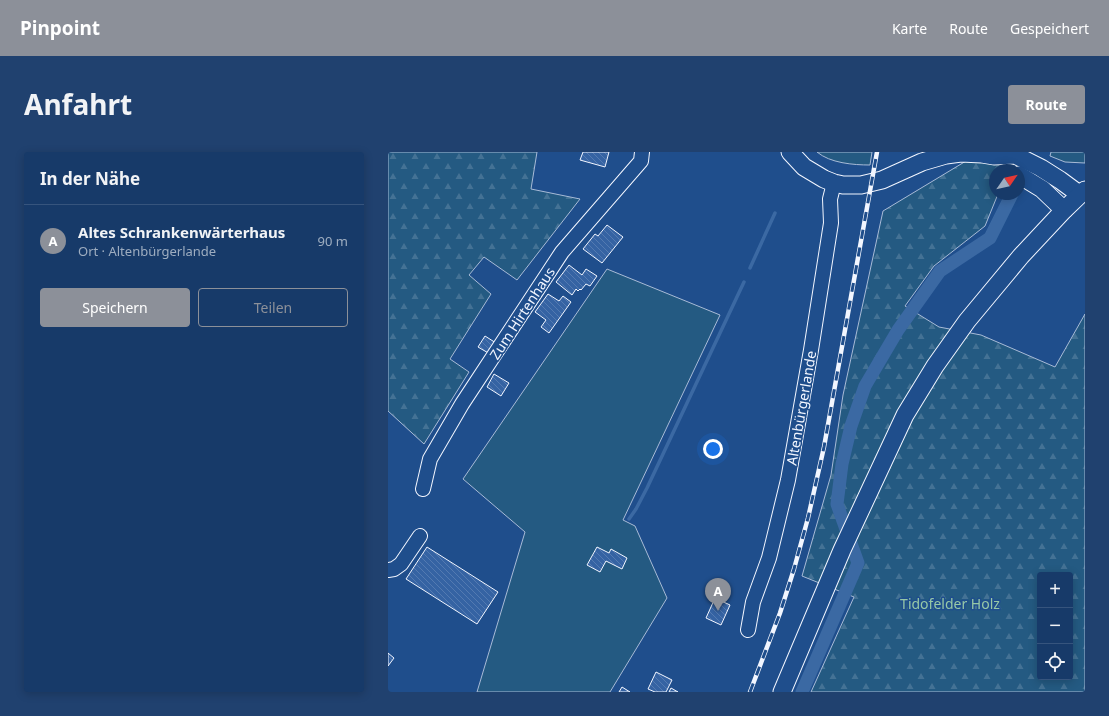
<!DOCTYPE html>
<html lang="de">
<head>
<meta charset="utf-8">
<style>
  :root { --surface:#173a69; --page:#20416f; --text:#f1f3f6; --muted:#9eadc0; --line:#36547d; --accent:#8c9099 }
  body { margin:0; font-family:"Noto Sans",sans-serif; background:var(--page); color:var(--text) }
  .controls { position:absolute; right:12px; bottom:12px; display:grid; overflow:hidden; border-radius:4px; box-shadow:0 2px 10px #0003 }
  .controls button { width:36px; height:36px; display:grid; place-items:center; padding:0; border:0; border-bottom:1px solid var(--line); background:var(--surface); color:var(--text); font:20px sans-serif }
  .compass { position:absolute; left:601px; top:12px; width:36px; height:36px; border-radius:50%; background:var(--surface); box-shadow:0 2px 10px #0003; rotate:56deg }
  .you { position:absolute; left:325px; top:297px; width:14px; height:14px; margin:-10px; border:3px solid #fff; border-radius:50%; background:#1a73e8; box-shadow:0 0 0 6px #1a73e833 }
  .badge { display:grid; place-items:center; width:26px; height:26px; border-radius:50%; background:var(--accent); color:#fff; font-size:13px; font-weight:700 }
  .pin { position:absolute; translate:-50% -33px; filter:drop-shadow(0 1px 2px #0008) }
  .pin::after { content:''; position:absolute; top:21px; width:14px; height:12px; background:inherit; clip-path:polygon(0 0,100% 0,50% 100%) }
  .list { margin:0; padding:0; list-style:none }
  h2 { display:flex; justify-content:space-between; align-items:center; height:52px; margin:0; padding:0 16px; font-size:17px }
  h2 small { font-size:13px; font-weight:400; color:var(--muted) }
  .list li { display:grid; grid-template-columns:26px 1fr auto; gap:12px; align-items:center; box-sizing:border-box; height:72px; padding:0 16px; border-top:1px solid var(--line) }
  .list b { display:block; font-size:15px; white-space:nowrap }
  .list p { margin:0; font-size:13px; white-space:nowrap; color:var(--muted) }
  .list em { font-size:13px; font-style:normal; color:var(--muted) }
  .actions { display:flex; gap:8px; padding:12px 16px }
  .actions a { flex:1; padding:9px 0; border:1px solid var(--accent); border-radius:4px; text-align:center; font-size:14px; color:var(--accent) }
  .actions .main { background:var(--accent); color:#fff }
  .icon { flex:none; width:22px; height:22px; fill:none; stroke:currentColor; stroke-width:2; stroke-linecap:round; stroke-linejoin:round }
  .map { position:relative; flex:none; width:697px; height:540px; overflow:hidden; border-radius:4px }
  header { display:flex; align-items:center; gap:24px; box-sizing:border-box; height:56px; padding:0 20px; background:var(--accent); color:#fff }
  header strong { font-size:19px }
  nav { display:flex; gap:22px; margin-inline-start:auto; font-size:14px }
  .intro { display:flex; align-items:center; justify-content:space-between; box-sizing:border-box; height:96px; padding:0 24px }
  h1 { margin:0; font-size:28px }
  .button { padding:10px 18px; border-radius:4px; background:var(--accent); color:#fff; font-size:14px; font-weight:700 }
  main { display:flex; gap:24px; padding:0 24px }
  aside { flex:1; background:var(--surface); border-radius:4px; box-shadow:0 2px 10px #0003 }
  .map>svg:first-child { display:block }
  .grass { fill:#245a82; stroke:#a8bbd7 }
  .forest { fill:url(#forest-firs); stroke:#a8bbd7; fill-rule:evenodd }
  .lines { fill:none; stroke-linecap:round; stroke-linejoin:round }
  .stream { stroke:#3b69a3; stroke-width:3.5 }
  .canal { stroke:#3b69a3; stroke-width:13 }
  .building { fill:url(#building-back-hatch); stroke:#f2f6ff }
  .minor-casing { stroke:#f2f6ff; stroke-width:16 }
  .major-casing { stroke:#f2f6ff; stroke-width:19 }
  .minor { stroke:#1f4e8c; stroke-width:14 }
  .major { stroke:#1f4e8c; stroke-width:17 }
  .rail-casing { stroke:#f2f6ff; stroke-width:4.5 }
  .rail { stroke:#1f4e8c; stroke-width:3; stroke-dasharray:9; stroke-linecap:butt }
  .labels { text-anchor:middle; dominant-baseline:central; stroke-width:3; stroke-linejoin:round; paint-order:stroke }
  .street-label { font-size:14px; fill:#f2f6ff; stroke:#1f4e8c }
  .park-label { font-size:14px; fill:#97c8a6; stroke:#1f4e8c }
</style>
</head>
<body>
<header>
<strong>Pinpoint</strong>
<nav><a>Karte</a><a>Route</a><a>Gespeichert</a></nav>
</header>
<div class="intro"><h1>Anfahrt</h1><a class="button">Route</a></div>
<main>
<aside>
<h2>In der Nähe<small></small></h2>
<ul class="list">
<li><span class="badge">A</span><div><b>Altes Schrankenwärterhaus</b><p>Ort · Altenbürgerlande</p></div><em>90 m</em></li>
</ul>
<div class="actions"><a class="main">Speichern</a><a>Teilen</a></div>
</aside>
<div class="map">
<svg width="697" height="540" viewBox="0 0 697 540">
  <defs>
    <pattern id="forest-firs" width="22" height="20" patternUnits="userSpaceOnUse"><rect width="22" height="20" fill="#245a82"/><path d="M5 1l3.5 6h-7zM16 11l3.5 6h-7z" fill="#447295"/></pattern>
    <pattern id="building-back-hatch" width="6" height="6" patternUnits="userSpaceOnUse"><rect width="6" height="6" fill="#3563a3"/><path d="M-1 5l2 2M0 0l6 6M5-1l2 2" fill="none" stroke="#537ab1"/></pattern>
  </defs>
  <rect width="100%" height="100%" fill="#1f4e8c"/>
  <!-- grass -->
  <g class="grass">
    <path d="M429,0h55l-2,13c-17,0 -40,-2 -53,-13z"/>
    <path d="M663,0h34v11l-20,-1 -15,-6z"/>
    <path d="M219,117l113,46 -97,205 12,6 32,72 -57,94h-133l48,-160 -62,-53z"/>
  </g>
  <!-- forest -->
  <g class="forest">
    <path d="M0,0h149l-6,37 49,10 -63,81 -33,-23 -15,18 22,19 -41,65 19,13 -45,72 -36,-33z"/>
    <path d="M593,0h40l-11,18h-15v24h3l-13,32 -51,40 -29,40 34,21 42,8 74,32 30,-53v378h-274l43,-95 -52,-21 29,-101 12,-80 40,-184zM652,423h30v102h-30z"/>
  </g>
  <g class="lines">
    <!-- stream -->
    <g class="stream">
      <path d="M362,116l25,-55"/>
      <path d="M241,367l7,-10 11,-21 97,-206"/>
    </g>
    <!-- canal -->
    <path class="canal" d="M414,540l56,-129 -21,-59 5,-40 9,-38 14,-40 33,-56 42,-59 50,-33 22,-44"/>
  </g>
  <!-- building -->
  <g class="building">
    <path d="M195,0h26l-4,15 -25,-7z"/>
    <path d="M219,73l16,12 -21,26 -19,-14 12,-15 3,2z"/>
    <path d="M181,113l13,10 4,-6 11,7 -7,10 -4,-2 -5,6 -1,-1 -2,2 -2,-2 -4,6 -16,-13z"/>
    <path d="M160,142l11,7 4,-5 8,6 -22,31 -8,-6 5,-7 -11,-8z"/>
    <path d="M97,184l11,7 -6,11 -12,-7z"/>
    <path d="M106,222l15,9 -8,13 -14,-9z"/>
    <path d="M39,395l71,45 -21,32 -71,-45z"/>
    <path d="M209,395l12,6 2,-4 16,9 -5,11 -16,-8 -6,11 -13,-7z"/>
    <path d="M327,446l15,7 -9,20 -15,-7z"/>
    <path d="M0,501l6,5 -6,8z"/>
    <path d="M268,520l16,8 -6,12h-11l-7,-3z"/>
    <path d="M234,535l8,5h-11z"/>
    <path d="M283,536l7,4h-9z"/>
  </g>
  <g class="lines">
    <defs>
      <g id="minor">
        <path d="M35,337l7,-30 32,-55 100,-152 79,-91 1,-9"/>
        <path d="M0,418l6,-1 7,-5 19,-28"/>
        <path d="M360,478l5,-28 16,-44 19,-78 23,-130 20,-127 -1,-24 4,-16"/>
      </g>
      <g id="major">
        <path d="M402,0l14,15 20,12 10,4 9,2h18l21,-5 40,-18 24,-7 15,-2 21,1 12,2 21,-1 26,13 19,12 19,14"/>
        <path d="M631,23l23,14 22,21"/>
        <path d="M394,540l60,-142 63,-135 30,-49 32,-45 54,-65 43,-46 21,-20"/>
      </g>
    </defs>
    <!-- minor casing -->
    <use href="#minor" class="minor-casing"/>
    <!-- major casing -->
    <use href="#major" class="major-casing"/>
    <!-- minor -->
    <use href="#minor" class="minor"/>
    <!-- major -->
    <use href="#major" class="major"/>
    <defs>
      <path id="rail" d="M362,540l30,-79 14,-44 14,-51 16,-71 53,-295"/>
    </defs>
    <!-- rail casing -->
    <use href="#rail" class="rail-casing"/>
    <!-- rail -->
    <use href="#rail" class="rail"/>
  </g>
  <g class="labels">
    <!-- street labels -->
    <g class="street-label">
      <text transform="translate(134 161) rotate(-57)">Zum Hirtenhaus</text>
      <text transform="translate(413 256) rotate(-80)">Altenbürgerlande</text>
    </g>
    <!-- park labels -->
    <g class="park-label">
      <text x="562" y="451">Tidofelder Holz</text>
    </g>
  </g>
</svg>
<div class="controls">
<button>+</button>
<button>−</button>
<button><svg class="icon" aria-label="locate" viewBox="0 0 24 24"><circle cx="12" cy="12" r="6"/><path d="M12 2v4M12 18v4M2 12h4M18 12h4"/></svg></button>
</div>
<svg class="compass" viewBox="-18 -18 36 36"><path d="M0-13l5 13h-10z" fill="#e53935"/><path d="M0 13l5-13h-10z" fill="#9eadc0"/></svg>
<div class="you"></div>
<div class="pin badge" style="left:330px;top:459px">A</div>
</div>
</main>
</body>
</html>
